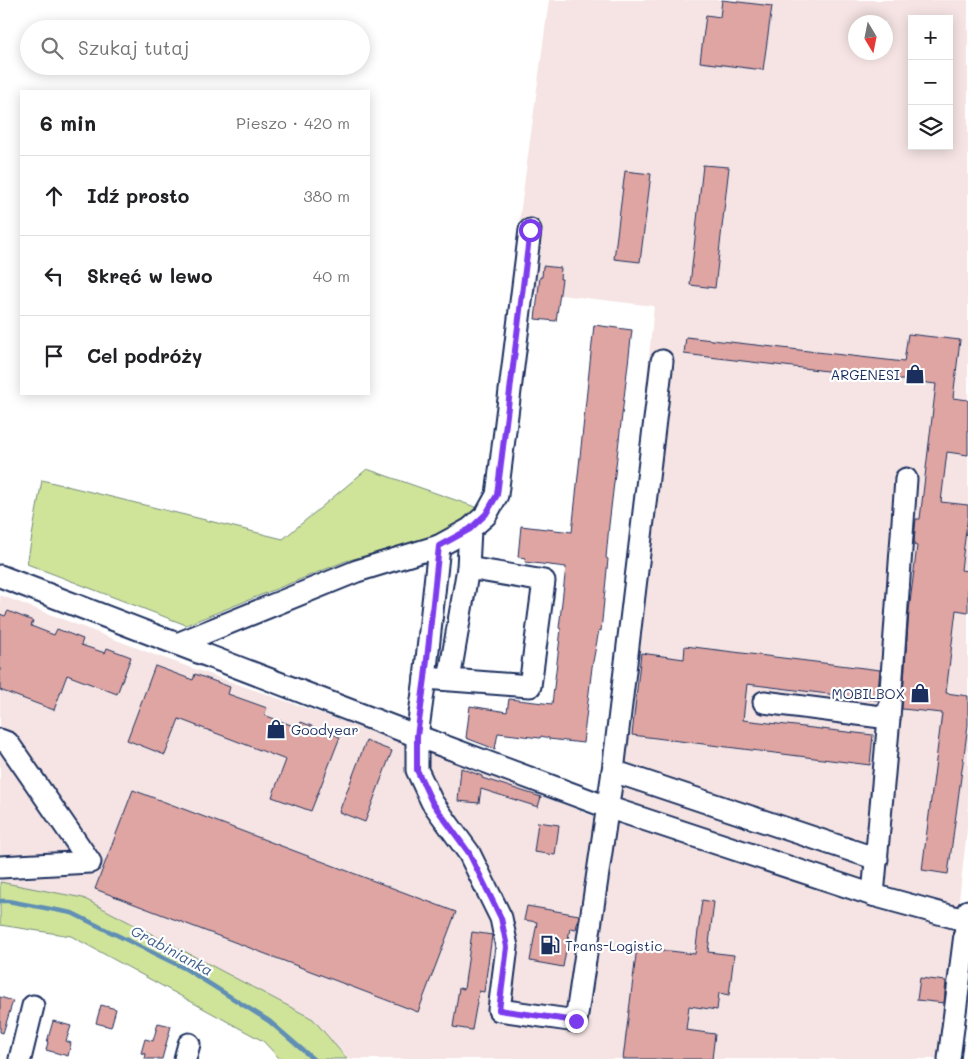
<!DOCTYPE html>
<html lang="pl">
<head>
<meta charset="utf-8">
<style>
  :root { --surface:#fff; --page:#f6f6f6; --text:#202124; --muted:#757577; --line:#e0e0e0 }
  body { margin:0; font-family:Mali,sans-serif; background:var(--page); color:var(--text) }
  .controls { position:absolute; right:15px; top:15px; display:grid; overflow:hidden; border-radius:0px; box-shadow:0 2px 12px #0003 }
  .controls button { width:45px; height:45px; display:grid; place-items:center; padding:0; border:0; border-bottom:1px solid var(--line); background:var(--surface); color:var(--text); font:25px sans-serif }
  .compass { position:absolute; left:848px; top:15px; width:45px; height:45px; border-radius:50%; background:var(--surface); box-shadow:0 2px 12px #0003; rotate:170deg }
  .stop { position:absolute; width:15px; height:15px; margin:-11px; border:4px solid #7c3aed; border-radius:50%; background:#fff }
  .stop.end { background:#7c3aed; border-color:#fff; box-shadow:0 1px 5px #0008 }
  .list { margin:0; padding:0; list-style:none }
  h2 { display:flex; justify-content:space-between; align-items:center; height:65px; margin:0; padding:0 20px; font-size:21px }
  h2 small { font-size:16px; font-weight:400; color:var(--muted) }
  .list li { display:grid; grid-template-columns:32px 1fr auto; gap:15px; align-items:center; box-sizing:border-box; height:80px; padding:0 20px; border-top:1px solid var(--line) }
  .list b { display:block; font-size:19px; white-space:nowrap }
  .list em { font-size:16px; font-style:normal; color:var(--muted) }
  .icon { flex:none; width:28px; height:28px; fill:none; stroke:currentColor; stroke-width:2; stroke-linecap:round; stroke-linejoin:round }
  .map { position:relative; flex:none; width:968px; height:1059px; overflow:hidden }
  .search { position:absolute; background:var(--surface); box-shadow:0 2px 12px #0003; left:20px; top:20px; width:350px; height:55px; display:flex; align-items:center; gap:12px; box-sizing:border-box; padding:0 18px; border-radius:28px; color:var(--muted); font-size:19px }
  .panel { position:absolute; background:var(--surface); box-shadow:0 2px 12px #0003; left:20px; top:90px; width:350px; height:305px; border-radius:0px }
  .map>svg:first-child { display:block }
  .built { fill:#f5e4e3; fill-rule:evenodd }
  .green { fill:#cfe499; stroke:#758a7c }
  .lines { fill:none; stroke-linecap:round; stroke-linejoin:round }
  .stream { stroke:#608eb5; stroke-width:4.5 }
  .building { fill:#dfa5a2; stroke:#1b2f5e }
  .minor-casing { stroke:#1b2f5e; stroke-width:25 }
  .minor { stroke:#fff; stroke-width:21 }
  .route { stroke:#7c3aed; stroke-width:6 }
  .labels { text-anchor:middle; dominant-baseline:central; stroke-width:4.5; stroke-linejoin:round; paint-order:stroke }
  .poi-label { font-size:14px; fill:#1b2f5e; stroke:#fff; text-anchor:end }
  .water-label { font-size:15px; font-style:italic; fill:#3e5f8a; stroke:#fff }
</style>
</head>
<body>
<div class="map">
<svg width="968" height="1059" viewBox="0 0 968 1059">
  <rect width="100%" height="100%" fill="#fff"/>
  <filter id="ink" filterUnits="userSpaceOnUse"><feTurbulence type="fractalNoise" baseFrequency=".02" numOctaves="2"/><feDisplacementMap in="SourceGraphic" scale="10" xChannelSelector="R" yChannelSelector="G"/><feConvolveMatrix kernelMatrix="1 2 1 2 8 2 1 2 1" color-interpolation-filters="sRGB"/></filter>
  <g filter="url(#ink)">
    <!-- built -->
    <path class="built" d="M549,0h419v821l-27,238h-594l-34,-40 -230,-121 -83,-16v-287l155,60 273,96 175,69 51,-514 -144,-17zM912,19h37v127h-37zM856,22h30v30h-30z"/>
    <!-- green -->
    <g class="green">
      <path d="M367,469l114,40 -48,28 -87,24 -160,64 -159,-61 15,-84 241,59z"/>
      <path d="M0,882l83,16 230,121 34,40h-67l-17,-18 -192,-105 -71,-11z"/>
    </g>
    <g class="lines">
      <!-- stream -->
      <path class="stream" d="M0,901h8l64,12 114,56 83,52 44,38"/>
    </g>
    <!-- building -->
    <g class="building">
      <path d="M722,0l50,6 -9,64 -63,-8 6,-47 14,2z"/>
      <path d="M703,165l26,2 -14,121 -25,-3z"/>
      <path d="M625,171l26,3 -11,88 -26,-3z"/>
      <path d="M543,266l18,2 -1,11h2l-6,42 -21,-2 5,-42h2z"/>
      <path d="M594,325l38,5 -23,195 -3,33 2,1 -7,72 -2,-1 -7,37 -9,76 -34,-4v-1l-8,-2 -1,2 -42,-5 -3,16 -29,-11 4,-32 37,6 2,-13 43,5 9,-75 -2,-1 7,-61 -41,-5 1,-4 -8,-1 3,-31 51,6z"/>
      <path d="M908,334l52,6 -7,58 15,2v55l-21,-3 -6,50 27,3v10l-7,55 7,1v41l-12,-2 -10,83 22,3v29l-20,149 -26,-4 20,-157 -40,-4 7,-98 8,-65 -3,-1 1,-16 1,-10h4l16,-135 -252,-30 2,-17 218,25z"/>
      <path d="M8,611l25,10 -2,5 23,9 3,-6 26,10 -2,6 24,8 2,-5 24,9 -14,37 -50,-19 -13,35 -54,-20v-76l5,2z"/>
      <path d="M685,646l195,24 -3,30 -130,-16 -4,36 130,15 -3,30 -238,-30 9,-82 43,6z"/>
      <path d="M155,666l38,14 2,-6 35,13 -2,7 39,14 -3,7 35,13 2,-6 39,15 -29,74 -39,-14 14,-37 -107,-41 -14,36 -38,-15z"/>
      <path d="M366,741l26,10 -27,71 -26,-10z"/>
      <path d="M461,768l21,8v2l59,19 -3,10 -57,-18 -2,14 -21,-2z"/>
      <path d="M133,790l323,122 -38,100 -323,-123z"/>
      <path d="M538,822l21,3 -4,30 -21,-3z"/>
      <path d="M702,900l12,2 -6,50 26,3 -5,40 -10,-2 -2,17 -28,-4 -3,24 29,4 -3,25h-89l14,-112 58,7z"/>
      <path d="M527,906l52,9 -3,14 -6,-1 -7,39 -33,-6 7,-39 -13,-2z"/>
      <path d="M472,932l20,3v1l-8,56 -5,-1 -7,39 -19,-3 6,-39 5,1z"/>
      <path d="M920,978l26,3 -2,22 -27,-3z"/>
      <path d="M0,997l13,4 -10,32 -3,-1z"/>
      <path d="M101,1005l15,4 -5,18 -15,-4z"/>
      <path d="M53,1021l18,5 -5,15 5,2 -3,13 -22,-6 2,-8h-1z"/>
      <path d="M158,1023l13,3 -9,33h-17l1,-5 -5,-1 4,-14 8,2z"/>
    </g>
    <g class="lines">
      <defs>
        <g id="minor">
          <path d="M439,546l31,-17 16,-14 11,-20 33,-265"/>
          <path d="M468,568l2,-39"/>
          <path d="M0,576l417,160 8,-58 14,-132 -82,25 -180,73"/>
          <path d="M425,678l105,8 14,-105 -76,-13 -19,112"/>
          <path d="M764,702l125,16 -16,177"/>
          <path d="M889,718l17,-239"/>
          <path d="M0,740l8,3 82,119 -90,5"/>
          <path d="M613,771l49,-410"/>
          <path d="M877,859l-264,-88 -37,250 -77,-11 8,-63 -6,-29 -32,-65 -37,-51 -15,-32v-34l190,71 266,88 95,26"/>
          <path d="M20,1059l13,-53"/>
          <path d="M185,1059l4,-15"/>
          <path d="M949,1059l19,-148"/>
        </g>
      </defs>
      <!-- minor casing -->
      <use href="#minor" class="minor-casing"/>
      <!-- minor -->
      <use href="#minor" class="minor"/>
    </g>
  </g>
  <g class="lines" filter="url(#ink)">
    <!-- route -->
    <path class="route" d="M530,230l-33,265 -11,19 -16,15 -31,17 -14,132 -8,58v34l15,32 37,51 32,65 6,29 -8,63 77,11"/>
  </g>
  <!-- icons -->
  <defs>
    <symbol id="shop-bare" viewBox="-9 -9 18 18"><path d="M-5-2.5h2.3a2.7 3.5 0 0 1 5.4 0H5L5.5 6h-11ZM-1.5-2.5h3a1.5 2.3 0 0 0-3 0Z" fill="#1b2f5e" stroke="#fff" stroke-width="2.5" paint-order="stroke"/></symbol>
    <symbol id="fuel-bare" viewBox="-9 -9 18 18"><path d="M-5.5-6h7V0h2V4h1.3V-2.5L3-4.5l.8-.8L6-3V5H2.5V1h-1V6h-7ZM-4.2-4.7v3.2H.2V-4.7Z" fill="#1b2f5e" stroke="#fff" stroke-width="2.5" paint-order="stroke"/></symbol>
  </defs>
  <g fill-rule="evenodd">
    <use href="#shop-bare" x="901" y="360" width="28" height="28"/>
    <use href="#shop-bare" x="906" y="679" width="28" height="28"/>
    <use href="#shop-bare" x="262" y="715" width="28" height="28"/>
    <use href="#fuel-bare" x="536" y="931" width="28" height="28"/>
  </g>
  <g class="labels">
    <!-- poi labels -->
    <g class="poi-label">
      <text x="900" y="374">ARGENESI</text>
      <text x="905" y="693">MOBILBOX</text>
      <text x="291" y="729" text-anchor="start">Goodyear</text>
      <text x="565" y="945" text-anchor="start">Trans-Logistic</text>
    </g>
    <!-- water labels -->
    <g class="water-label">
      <text transform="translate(172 950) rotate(28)">Grabinianka</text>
    </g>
  </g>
</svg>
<div class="controls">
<button>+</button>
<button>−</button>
<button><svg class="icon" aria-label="layers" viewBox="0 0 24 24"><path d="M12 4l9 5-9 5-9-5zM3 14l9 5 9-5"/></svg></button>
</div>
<svg class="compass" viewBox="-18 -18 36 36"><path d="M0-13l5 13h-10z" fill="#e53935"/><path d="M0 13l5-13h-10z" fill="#757577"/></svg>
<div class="stop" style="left:530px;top:230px"></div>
<div class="stop end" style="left:576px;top:1021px"></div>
<div class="search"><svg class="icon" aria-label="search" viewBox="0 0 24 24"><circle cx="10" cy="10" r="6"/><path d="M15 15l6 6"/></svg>Szukaj tutaj</div>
<section class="panel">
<h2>6 min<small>Pieszo · 420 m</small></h2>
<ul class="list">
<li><svg class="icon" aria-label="ahead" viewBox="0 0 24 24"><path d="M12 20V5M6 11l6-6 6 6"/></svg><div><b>Idź prosto</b></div><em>380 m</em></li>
<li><svg class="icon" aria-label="left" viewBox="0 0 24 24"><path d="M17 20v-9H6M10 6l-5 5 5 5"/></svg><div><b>Skręć w lewo</b></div><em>40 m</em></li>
<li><svg class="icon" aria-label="arrive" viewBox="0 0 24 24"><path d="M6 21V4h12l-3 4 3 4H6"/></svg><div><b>Cel podróży</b></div></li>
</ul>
</section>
</div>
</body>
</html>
